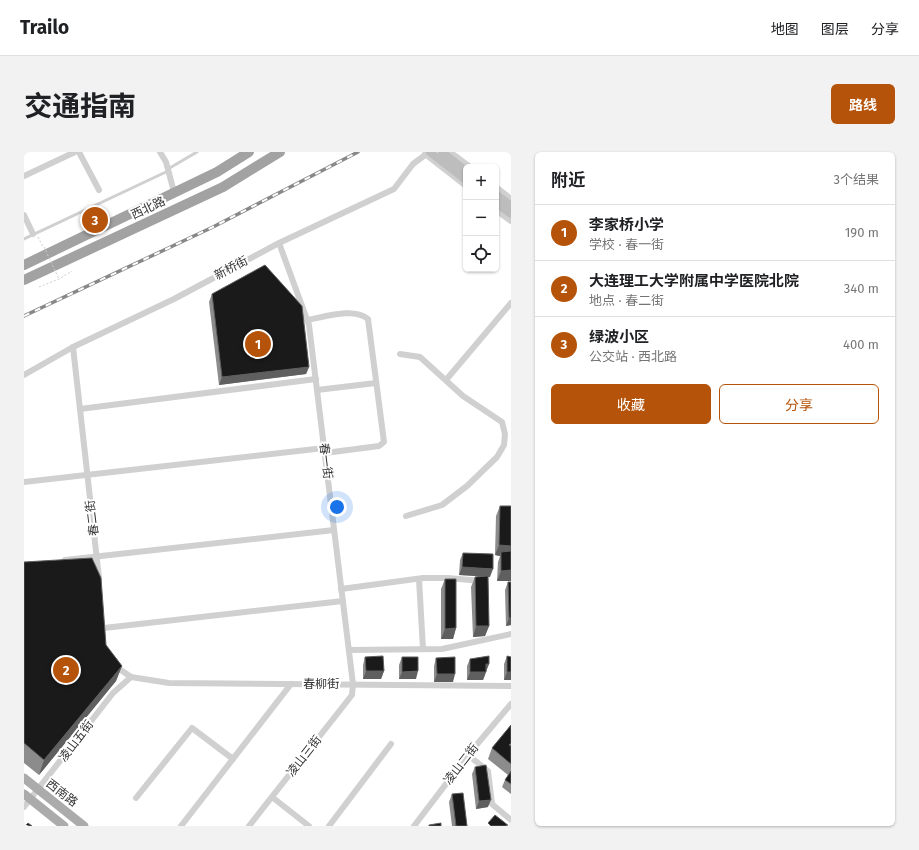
<!DOCTYPE html>
<html lang="zh">
<head>
<meta charset="utf-8">
<style>
  :root { --surface:#fff; --page:#f2f2f2; --text:#202124; --muted:#757577; --line:#e0e0e0; --accent:#b45309 }
  body { margin:0; font-family:"Fira Sans","Noto Sans SC",sans-serif; background:var(--page); color:var(--text) }
  .controls { position:absolute; right:12px; top:12px; display:grid; overflow:hidden; border-radius:6px; box-shadow:0 1px 3px #0004 }
  .controls button { width:36px; height:36px; display:grid; place-items:center; padding:0; border:0; border-bottom:1px solid var(--line); background:var(--surface); color:var(--text); font:20px sans-serif }
  .you { position:absolute; left:313px; top:355px; width:14px; height:14px; margin:-10px; border:3px solid #fff; border-radius:50%; background:#1a73e8; box-shadow:0 0 0 6px #1a73e833 }
  .badge { display:grid; place-items:center; width:26px; height:26px; border-radius:50%; background:var(--accent); color:#fff; font-size:13px; font-weight:700 }
  .pin { position:absolute; translate:-50% -50%; border:2px solid #fff; box-shadow:0 1px 4px #0006 }
  .list { margin:0; padding:0; list-style:none }
  h2 { display:flex; justify-content:space-between; align-items:center; height:52px; margin:0; padding:0 16px; font-size:17px }
  h2 small { font-size:13px; font-weight:400; color:var(--muted) }
  .list li { display:grid; grid-template-columns:26px 1fr auto; gap:12px; align-items:center; box-sizing:border-box; height:56px; padding:0 16px; border-top:1px solid var(--line) }
  .list b { display:block; font-size:15px; white-space:nowrap }
  .list p { margin:0; font-size:13px; white-space:nowrap; color:var(--muted) }
  .list em { font-size:13px; font-style:normal; color:var(--muted) }
  .actions { display:flex; gap:8px; padding:12px 16px }
  .actions a { flex:1; padding:9px 0; border:1px solid var(--accent); border-radius:6px; text-align:center; font-size:14px; color:var(--accent) }
  .actions .main { background:var(--accent); color:#fff }
  .icon { flex:none; width:22px; height:22px; fill:none; stroke:currentColor; stroke-width:2; stroke-linecap:round; stroke-linejoin:round }
  .map { position:relative; flex:none; width:487px; height:674px; overflow:hidden; border-radius:6px }
  header { display:flex; align-items:center; gap:24px; box-sizing:border-box; height:56px; padding:0 20px; background:var(--surface); border-bottom:1px solid var(--line) }
  header strong { font-size:19px }
  nav { display:flex; gap:22px; margin-inline-start:auto; font-size:14px }
  .intro { display:flex; align-items:center; justify-content:space-between; box-sizing:border-box; height:96px; padding:0 24px }
  h1 { margin:0; font-size:28px }
  .button { padding:10px 18px; border-radius:6px; background:var(--accent); color:#fff; font-size:14px; font-weight:700 }
  main { display:flex; gap:24px; padding:0 24px }
  aside { flex:1; background:var(--surface); border-radius:6px; box-shadow:0 1px 3px #0004 }
  .map>svg:first-child { display:block }
  .lines { fill:none; stroke-linecap:round; stroke-linejoin:round }
  .path { stroke:#cdcdcd; stroke-width:1; stroke-dasharray:2 2; stroke-linecap:butt }
  .service { stroke:#d0d0d0; stroke-width:3 }
  .minor { stroke:#d0d0d0; stroke-width:6 }
  .secondary { stroke:#bdbdbd; stroke-width:8 }
  .primary { stroke:#ababab; stroke-width:9 }
  .trunk { stroke:#a2a2a2; stroke-width:10 }
  .rail-casing { stroke:#888; stroke-width:3.5 }
  .rail { stroke:#fff; stroke-width:2; stroke-dasharray:6; stroke-linecap:butt }
  .path-bridge { stroke:#cdcdcd; stroke-width:1; stroke-dasharray:2 2; stroke-linecap:butt }
  .wall { fill:#8c8c8c }
  .shaded-wall { fill:#5f5f5f }
  .building { fill:#1a1a1a; stroke:#5f5f5f }
  .labels { text-anchor:middle; dominant-baseline:central; stroke-width:4; stroke-linejoin:round; paint-order:stroke }
  .street-label { font-size:12px; fill:#333; stroke:#fff }
</style>
</head>
<body>
<header>
<strong>Trailo</strong>
<nav><a>地图</a><a>图层</a><a>分享</a></nav>
</header>
<div class="intro"><h1>交通指南</h1><a class="button">路线</a></div>
<main>
<div class="map">
<svg width="487" height="674" viewBox="0 0 487 674">
  <rect width="100%" height="100%" fill="#fff"/>
  <g class="lines">
    <!-- path -->
    <g class="path">
      <path d="M14,85l5,10"/>
      <path d="M15,135l20,-8 13,-8"/>
    </g>
    <!-- service -->
    <g class="service">
      <path d="M144,17l29,-17"/>
      <path d="M0,87l144,-68"/>
    </g>
    <!-- minor -->
    <g class="minor">
      <path d="M55,0l20,38"/>
      <path d="M136,0l6,10 8,30"/>
      <path d="M426,0l20,15"/>
      <path d="M401,2l41,32"/>
      <path d="M0,24l51,-24"/>
      <path d="M472,35l15,12"/>
      <path d="M472,58l15,11"/>
      <path d="M0,63l9,19"/>
      <path d="M283,168c18,-3 46,-13 61,-1l16,123 -5,4 -54,7"/>
      <path d="M49,195l26,231"/>
      <path d="M376,202l20,3 43,39 39,26 3,12 -1,11 -7,12 -30,29 -25,19 -36,11"/>
      <path d="M0,223l49,-28 101,-48 105,-56 115,-54 19,-25 16,-12"/>
      <path d="M422,228l65,-77"/>
      <path d="M293,238l59,-7"/>
      <path d="M56,257l236,-30"/>
      <path d="M0,330l300,-34"/>
      <path d="M41,408l269,-30"/>
      <path d="M395,427l4,70"/>
      <path d="M317,437l82,-11h25l33,3"/>
      <path d="M80,476l239,-27"/>
      <path d="M325,498l93,-1 69,-15"/>
      <path d="M91,514l16,11 38,6 342,3"/>
      <path d="M444,603l20,16 4,33 19,16"/>
      <path d="M248,645l37,29"/>
      <path d="M112,646l56,-70 41,31"/>
      <path d="M0,655l89,-114 18,-16"/>
      <path d="M157,674l110,-142"/>
      <path d="M225,674l103,-131 1,-11 -44,-359 -30,-82"/>
      <path d="M305,674l62,-82"/>
      <path d="M390,674l54,-71 43,-51"/>
    </g>
    <!-- secondary -->
    <g class="secondary">
      <path d="M406,0l36,28"/>
      <path d="M418,0l24,19"/>
      <path d="M472,42l15,12"/>
      <path d="M472,51l15,11"/>
    </g>
    <!-- primary -->
    <g class="primary">
      <path d="M0,626l60,48"/>
      <path d="M0,642l40,32"/>
    </g>
    <!-- trunk -->
    <g class="trunk">
      <path d="M0,113l193,-93 32,-20"/>
      <path d="M0,128l199,-93 57,-35"/>
    </g>
    <defs>
      <path id="rail" d="M0,164l189,-89 145,-75"/>
    </defs>
    <!-- rail casing -->
    <use href="#rail" class="rail-casing"/>
    <!-- rail -->
    <use href="#rail" class="rail"/>
    <!-- path-bridge -->
    <path class="path-bridge" d="M20,95l15,32"/>
  </g>
  <!-- wall -->
  <g class="wall">
    <path d="M188,142l97,73 -3,7 -87,11 -10,-83z"/>
    <path d="M476,354l11,75h-14l1,-19 2,-6 -5,-1 1,-39z"/>
    <path d="M439,401l27,24h-2l1,49 -4,10 -12,1 -2,-50 4,-10 10,-1 -26,-1 1,-15z"/>
    <path d="M0,410l82,83 16,21 -6,15 -77,94 -15,-12z"/>
    <path d="M421,427l11,49 -3,11h-12v-50z"/>
    <path d="M484,430h3v43l-5,1 -1,-36z"/>
    <path d="M483,504l4,1v23h-7v-16z"/>
    <path d="M341,505l19,14 -3,8h-18v-14z"/>
    <path d="M378,505l14,22h-17v-14z"/>
    <path d="M412,506l17,24h-19v-16z"/>
    <path d="M446,507l19,5 -6,16h-16v-14z"/>
    <path d="M487,573v69l-9,-7 3,-7 3,-5 -20,-16 4,-11z"/>
    <path d="M451,615l13,40 -12,2 -4,-35z"/>
    <path d="M428,642l15,32h-15l-3,-24z"/>
  </g>
  <!-- shaded-wall -->
  <g class="shaded-wall">
    <path d="M285,215l-3,7 -87,11 3,-8z"/>
    <path d="M475,393l12,1v10l-10,-4 -1,4 -5,-1z"/>
    <path d="M438,415l31,2 -3,8 -31,-2z"/>
    <path d="M487,418v11h-14l4,-10z"/>
    <path d="M485,466h2v7l-5,1z"/>
    <path d="M452,474h13l-4,10 -12,1z"/>
    <path d="M432,476l-3,11h-12l4,-10z"/>
    <path d="M462,512h3l-3,7z"/>
    <path d="M98,514l-6,15 -77,94 5,-15z"/>
    <path d="M342,519h18l-3,8h-18z"/>
    <path d="M394,519l-2,8h-17l3,-7z"/>
    <path d="M446,520h16l-3,8h-16z"/>
    <path d="M483,520h4v8h-7z"/>
    <path d="M413,522h18l-2,8h-19z"/>
    <path d="M467,648l-3,7 -12,2 3,-8z"/>
  </g>
  <!-- building -->
  <g class="building">
    <path d="M241,113l37,41 7,61 -87,10 -10,-83z"/>
    <path d="M476,354h11v40l-12,-1z"/>
    <path d="M487,399v19l-10,1v-19z"/>
    <path d="M439,401l30,1v15l-31,-2z"/>
    <path d="M68,406l9,20 5,67 16,21 -78,94 -20,-17v-181z"/>
    <path d="M464,424l1,50h-13l-1,-49z"/>
    <path d="M421,427h11v49l-11,1z"/>
    <path d="M484,430h3v36h-2z"/>
    <path d="M359,504l1,15h-18l-1,-14z"/>
    <path d="M465,504v8h-3v8h-16v-13z"/>
    <path d="M483,504l4,1v15h-4z"/>
    <path d="M378,505h16v14l-16,1z"/>
    <path d="M431,505v17h-18l-1,-16z"/>
    <path d="M487,573v18l-2,2 2,1v18l-19,-16z"/>
    <path d="M462,613l5,35 -12,1 -4,-34z"/>
    <path d="M487,619v13l-6,-4z"/>
    <path d="M439,641l4,33h-11l-4,-32z"/>
    <path d="M471,663l14,11h-18l-3,-3z"/>
    <path d="M4,671l4,3h-7z"/>
    <path d="M417,671v3h-12v-1z"/>
  </g>
  <g class="labels">
    <!-- street labels -->
    <g class="street-label">
      <text transform="translate(124 56) rotate(-25)">西北路</text>
      <text transform="translate(207 116) rotate(-28)">新桥街</text>
      <text transform="translate(302 309) rotate(83)">春一街</text>
      <text transform="translate(68 366) rotate(-97)">春二街</text>
      <text x="297" y="532">春柳街</text>
      <text transform="translate(52 589) rotate(-53)">凌山五街</text>
      <text transform="translate(280 604) rotate(-52)">凌山三街</text>
      <text transform="translate(437 612) rotate(-52)">凌山二街</text>
      <text transform="translate(38 641) rotate(38)">西南路</text>
    </g>
  </g>
</svg>
<div class="controls">
<button>+</button>
<button>−</button>
<button><svg class="icon" aria-label="locate" viewBox="0 0 24 24"><circle cx="12" cy="12" r="6"/><path d="M12 2v4M12 18v4M2 12h4M18 12h4"/></svg></button>
</div>
<div class="you"></div>
<div class="pin badge" style="left:234px;top:192px">1</div>
<div class="pin badge" style="left:42px;top:518px">2</div>
<div class="pin badge" style="left:71px;top:68px">3</div>
</div>
<aside>
<h2>附近<small>3个结果</small></h2>
<ul class="list">
<li><span class="badge">1</span><div><b>李家桥小学</b><p>学校 · 春一街</p></div><em>190 m</em></li>
<li><span class="badge">2</span><div><b>大连理工大学附属中学医院北院</b><p>地点 · 春二街</p></div><em>340 m</em></li>
<li><span class="badge">3</span><div><b>绿波小区</b><p>公交站 · 西北路</p></div><em>400 m</em></li>
</ul>
<div class="actions"><a class="main">收藏</a><a>分享</a></div>
</aside>
</main>
</body>
</html>
